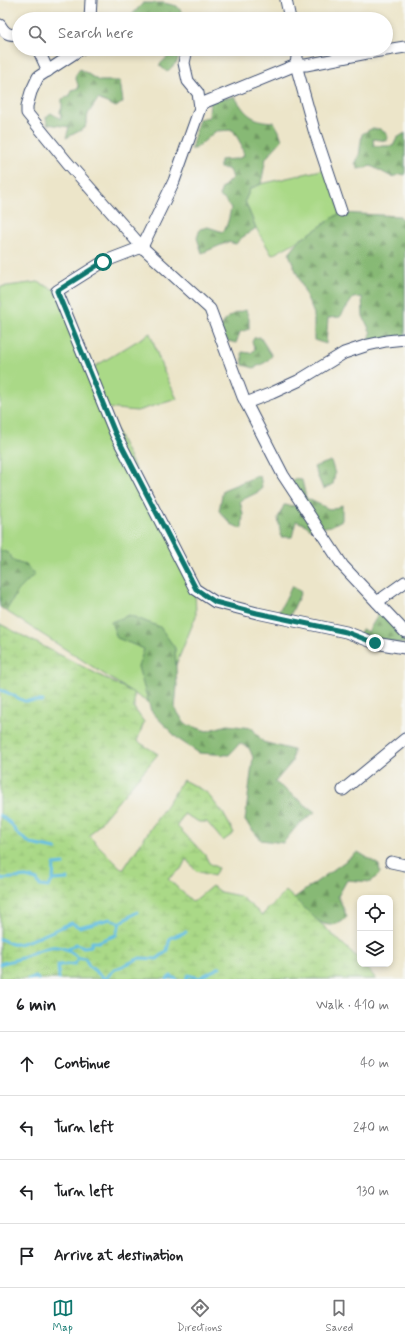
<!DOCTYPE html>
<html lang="en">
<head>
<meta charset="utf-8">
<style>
  :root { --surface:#fff; --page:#f6f6f6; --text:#202124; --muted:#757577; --line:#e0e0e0; --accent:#0f766e }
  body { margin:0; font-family:Mynerve,sans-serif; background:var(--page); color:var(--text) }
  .controls { position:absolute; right:12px; bottom:12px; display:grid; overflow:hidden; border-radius:8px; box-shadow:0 2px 6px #0003 }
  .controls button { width:36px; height:36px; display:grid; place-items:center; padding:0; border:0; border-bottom:1px solid var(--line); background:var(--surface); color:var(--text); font:20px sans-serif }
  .stop { position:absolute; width:12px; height:12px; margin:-9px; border:3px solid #0f766e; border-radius:50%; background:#fff }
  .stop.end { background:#0f766e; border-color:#fff; box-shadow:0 1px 4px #0008 }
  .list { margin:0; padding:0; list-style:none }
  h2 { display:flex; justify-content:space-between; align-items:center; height:52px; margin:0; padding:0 16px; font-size:17px }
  h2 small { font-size:13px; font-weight:400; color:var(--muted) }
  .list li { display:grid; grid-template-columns:26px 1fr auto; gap:12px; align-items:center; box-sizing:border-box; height:64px; padding:0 16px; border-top:1px solid var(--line) }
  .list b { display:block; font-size:15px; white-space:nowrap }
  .list em { font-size:13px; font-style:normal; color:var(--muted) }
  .icon { flex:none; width:22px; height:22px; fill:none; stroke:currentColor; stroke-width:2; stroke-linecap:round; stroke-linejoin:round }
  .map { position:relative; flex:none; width:405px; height:979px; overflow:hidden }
  .search { position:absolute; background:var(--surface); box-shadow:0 2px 6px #0003; left:12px; right:12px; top:12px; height:44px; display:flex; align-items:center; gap:10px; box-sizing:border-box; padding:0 14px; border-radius:22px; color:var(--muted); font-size:15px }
  .sheet { height:308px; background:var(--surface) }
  nav { display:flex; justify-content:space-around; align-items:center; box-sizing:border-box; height:56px; border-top:1px solid var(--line); background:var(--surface); font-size:11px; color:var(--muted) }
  nav a { display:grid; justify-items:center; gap:2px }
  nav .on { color:var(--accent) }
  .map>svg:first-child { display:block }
  .green { fill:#aad987; stroke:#628472 }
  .forest { fill:url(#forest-firs); stroke:#517469 }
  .wetland { fill:url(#wetland-marsh); stroke:#628472 }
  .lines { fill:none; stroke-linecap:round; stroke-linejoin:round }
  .stream { stroke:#68c0e5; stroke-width:3 }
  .minor-casing { stroke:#3a4a6e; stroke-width:13 }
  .minor { stroke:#fff; stroke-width:11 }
  .route { stroke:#0f766e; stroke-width:5 }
</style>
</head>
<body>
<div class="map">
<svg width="405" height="979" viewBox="0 0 405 979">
  <defs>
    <pattern id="forest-firs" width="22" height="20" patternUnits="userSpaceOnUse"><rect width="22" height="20" fill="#87b974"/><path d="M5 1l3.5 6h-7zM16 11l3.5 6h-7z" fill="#6e9762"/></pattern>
    <pattern id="wetland-marsh" width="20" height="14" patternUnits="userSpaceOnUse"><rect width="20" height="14" fill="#aad987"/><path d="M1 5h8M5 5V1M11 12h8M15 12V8" fill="none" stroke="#92bb77"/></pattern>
  </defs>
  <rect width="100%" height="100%" fill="#f6f6f2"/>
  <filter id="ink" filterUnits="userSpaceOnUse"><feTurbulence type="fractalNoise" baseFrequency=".025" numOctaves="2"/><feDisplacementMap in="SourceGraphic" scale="8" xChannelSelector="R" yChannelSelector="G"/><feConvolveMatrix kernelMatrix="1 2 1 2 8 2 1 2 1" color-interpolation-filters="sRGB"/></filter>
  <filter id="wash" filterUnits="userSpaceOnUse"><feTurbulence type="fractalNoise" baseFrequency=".012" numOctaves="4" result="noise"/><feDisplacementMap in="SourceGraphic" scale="16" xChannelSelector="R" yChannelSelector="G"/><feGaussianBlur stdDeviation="0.9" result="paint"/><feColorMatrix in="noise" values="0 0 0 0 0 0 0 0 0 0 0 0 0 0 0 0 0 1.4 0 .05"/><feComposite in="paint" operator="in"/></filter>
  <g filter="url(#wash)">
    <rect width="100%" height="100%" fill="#ece5c9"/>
    <!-- green -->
    <g class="green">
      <path d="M330,168l10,45 -30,21 -38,21 -16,-27 -11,-27 5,-12 11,-5z"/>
      <path d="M38,282l19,9 32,79 61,-37 12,34 15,32 -40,12 -32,-3 90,181 1,27 -38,93 -152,-98 12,-20 16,-16 -8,-10 -11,-3 -15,-11v-264z"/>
    </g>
    <!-- forest -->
    <g class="forest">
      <path d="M143,3h21l13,3 7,9 -2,4h-54z"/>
      <path d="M172,49h9l-4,13 -10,10 -8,-7 11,-10z"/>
      <path d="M80,69l19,12h21l3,21 -7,5 -18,-8 -10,15 -3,14 -19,10 3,-11 -22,-3 -1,-7 5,-4 10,6 -1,-8 2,-3v-9l8,-3 1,-6 8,-2 -4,-12z"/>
      <path d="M235,97c11,18 17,24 39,25l5,9 3,9 -16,18 -5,26 -11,5 -5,12 11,27 -16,11 -4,5 -8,-2 -26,11 -5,-15 3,-9 8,-2 15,5c5,-7 6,-15 8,-24l-6,-8 -6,-4 3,-8 11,-11 -5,-8 -8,-1v-8l17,-1 7,-3 -3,-12 -8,-14 -17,1 -21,18h-4l8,-30 10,-2 1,-17z"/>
      <path d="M371,129h9l7,5v7l-14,-2 1,7h19l4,-8 8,-5v42l-4,-1 -9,3 -21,-11 -13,3 -3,-5 4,-8 3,-22z"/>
      <path d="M340,213l60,3 5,9v114l-37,6 3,-12 -8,-17 -1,-19 -9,1 -13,19 -12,1 -2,26 -12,-4v-26l-25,-60 11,-14z"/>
      <path d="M246,310l3,9v10l-9,3 -4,11 -8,-2 -10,-9c7,-14 13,-19 28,-22z"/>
      <path d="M260,337l12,19 -6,6 -12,6 -11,-3 -1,-13 9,1 4,-4 -3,-7 2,-4z"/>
      <path d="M331,461l4,13 -2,10 -10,5 -9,-22z"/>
      <path d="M260,475l2,12 -2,4 -20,10 3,13 -1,15 -11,-5 -12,-13 4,-21z"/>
      <path d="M294,479l8,1 4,18 25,12 11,-5v15l-11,6 -20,3 -7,-5 -8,-3 -4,16h-11l-3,-19 6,-13 14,1 -9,-15z"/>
      <path d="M0,550l8,3 7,9 11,3 8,10 -16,16 -12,20 -6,-4z"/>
      <path d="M292,586l9,6 -13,28 -12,-3z"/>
      <path d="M381,610l24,27v7l-47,-7 4,-8 6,3z"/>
      <path d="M129,615l31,12 15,21 2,38 -2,22 10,16 22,7 20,-6 25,3 11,14 30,8 -1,12 -17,20 40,30 -18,14 -14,17 -22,-3 -16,-19 8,-64 -4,-9 -9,-5 -11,12 -30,-2 -21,-14 -27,-28 -13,-44 6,-18 -27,-11 -6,-16z"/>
      <path d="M358,852l21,13 1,8 -9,9 -24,-2 -9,16 9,21c-2,2 -5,5 -8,6 -18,9 -34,-14 -45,-25z"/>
    </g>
    <!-- wetland -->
    <path class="wetland" d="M0,624l134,69v15l10,14 -7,19 21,13 -69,82 34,34 60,-90 23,12 17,21 11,20 -11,8 -16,-19h-8l-15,-8 -7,12 28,29 4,8 9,5 -4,8 -18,-5 -10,-12 -5,10 -13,10 25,23 19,-16 8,6 20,4 22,19 24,-24 74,69v4h4l12,15h-376z"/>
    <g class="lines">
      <!-- stream -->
      <g class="stream">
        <path d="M0,690l6,2 18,9h19"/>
        <path d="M0,815l10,8 8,11 13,10 25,5"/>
        <path d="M0,879l26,-2 11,3 3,6 8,1 5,-7 15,-1"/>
        <path d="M53,880l1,-15 10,-1"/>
        <path d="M0,939c4,1 8,4 12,5 12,2 47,-17 60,-21l7,4 31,-8 10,4"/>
        <path d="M68,949l8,-5 8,3 7,-1 1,-4h6l18,-7 4,-12 17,-11"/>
        <path d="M0,964c7,-3 14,-3 21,-6 21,-9 38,-20 57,0h7l4,8 16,13"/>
        <path d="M28,979l8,-2 2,2"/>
        <path d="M59,979l-1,-14 17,-1 3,-6"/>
        <path d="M105,979l9,-9 26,-12 17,1 10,-8 3,-13 16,-6"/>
        <path d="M167,979l4,-3 5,3"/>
        <path d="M186,979l2,-4 11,3 21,-11"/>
      </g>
    </g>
  </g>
  <g filter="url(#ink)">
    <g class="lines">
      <defs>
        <g id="minor">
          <path d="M286,0l4,19"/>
          <path d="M90,19l1,-19"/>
          <path d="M0,25c5,9 9,10 19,10"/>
          <path d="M38,49l10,22"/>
          <path d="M81,49l-43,28 -7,15 -4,14v7l40,49 75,85 68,62 33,88 40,78 60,91 62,66"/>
          <path d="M187,49l-3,14 4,18 10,12 2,14"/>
          <path d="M296,49l1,8 -1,8 -93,38 -3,5 -26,73 -32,66 -39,15 -46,29 58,142 80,156 20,13 42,11 89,19 29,11 30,5"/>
          <path d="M341,211l-27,-81 -18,-65h10l61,-12 38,-6"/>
          <path d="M246,403l26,-10 26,-12 46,-28 24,-8 18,-4 19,-2"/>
          <path d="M377,602l28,-20"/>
          <path d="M343,790l62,-51"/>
          <path d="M391,862l14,3"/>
        </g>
      </defs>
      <!-- minor casing -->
      <use href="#minor" class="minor-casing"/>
      <!-- minor -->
      <use href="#minor" class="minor"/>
    </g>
  </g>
  <g class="lines" filter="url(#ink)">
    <!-- route -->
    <path class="route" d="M103,262l-46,29 58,142 81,156 19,13 42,11 89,19 29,11"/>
  </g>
</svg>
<div class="controls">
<button><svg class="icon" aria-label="locate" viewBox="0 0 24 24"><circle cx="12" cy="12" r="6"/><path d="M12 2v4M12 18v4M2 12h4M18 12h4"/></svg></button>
<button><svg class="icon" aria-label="layers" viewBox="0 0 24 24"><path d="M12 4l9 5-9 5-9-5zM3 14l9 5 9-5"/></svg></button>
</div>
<div class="stop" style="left:103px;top:262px"></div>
<div class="stop end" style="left:375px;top:643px"></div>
<div class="search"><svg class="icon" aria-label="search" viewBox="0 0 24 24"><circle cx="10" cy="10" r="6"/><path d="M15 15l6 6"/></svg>Search here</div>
</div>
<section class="sheet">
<h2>6 min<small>Walk · 410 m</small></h2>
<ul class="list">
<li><svg class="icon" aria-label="ahead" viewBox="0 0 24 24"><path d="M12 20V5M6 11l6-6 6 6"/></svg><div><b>Continue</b></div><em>40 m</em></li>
<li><svg class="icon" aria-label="left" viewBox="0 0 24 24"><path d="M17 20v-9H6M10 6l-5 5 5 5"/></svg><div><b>Turn left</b></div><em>240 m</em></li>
<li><svg class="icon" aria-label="left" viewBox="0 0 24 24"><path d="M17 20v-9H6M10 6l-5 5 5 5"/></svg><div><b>Turn left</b></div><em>130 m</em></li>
<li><svg class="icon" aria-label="arrive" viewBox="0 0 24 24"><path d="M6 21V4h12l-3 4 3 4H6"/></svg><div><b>Arrive at destination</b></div></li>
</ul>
</section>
<nav>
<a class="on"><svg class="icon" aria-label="map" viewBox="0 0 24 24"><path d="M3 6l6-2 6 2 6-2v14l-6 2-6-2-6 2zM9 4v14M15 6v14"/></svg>Map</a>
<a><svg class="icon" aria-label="directions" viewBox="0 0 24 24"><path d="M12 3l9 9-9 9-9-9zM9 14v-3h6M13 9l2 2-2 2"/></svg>Directions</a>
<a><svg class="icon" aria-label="saved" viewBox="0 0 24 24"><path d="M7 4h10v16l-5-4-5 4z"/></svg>Saved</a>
</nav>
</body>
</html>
